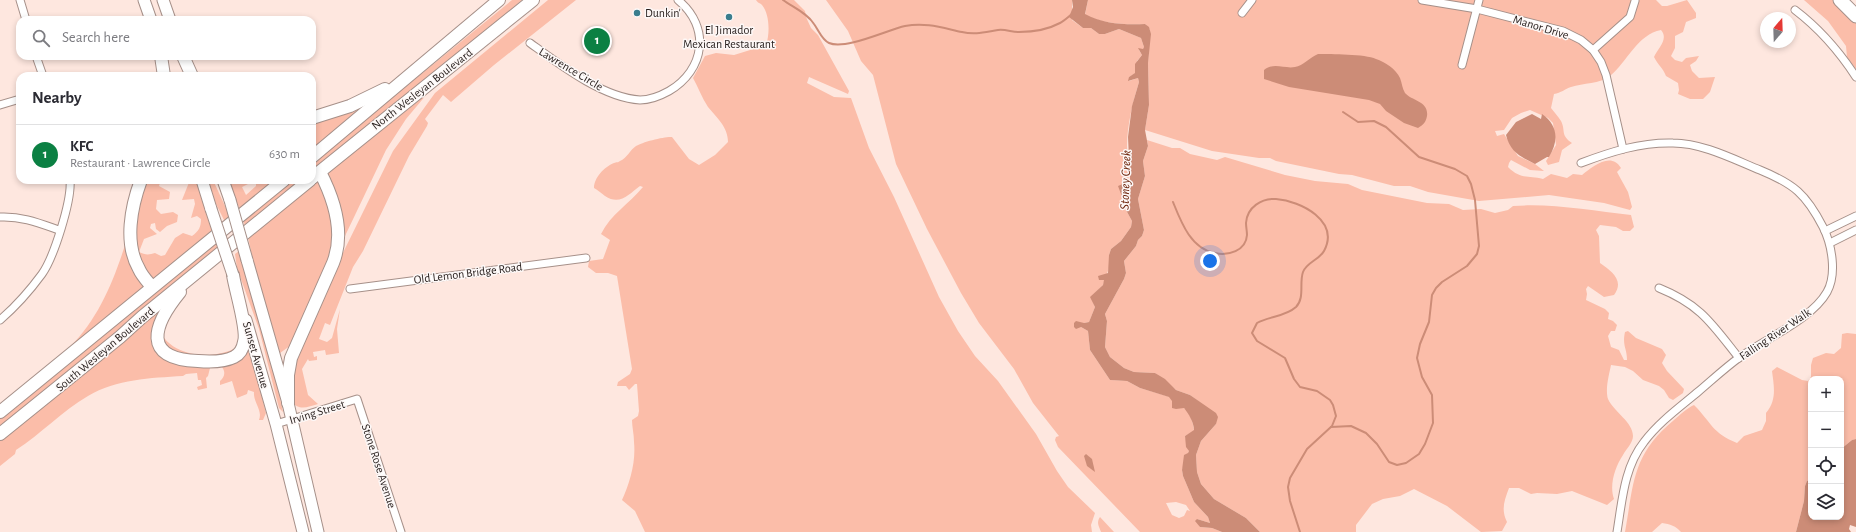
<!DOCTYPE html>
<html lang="en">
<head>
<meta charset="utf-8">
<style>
  :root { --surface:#fff; --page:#f2f2f3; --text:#2b2b33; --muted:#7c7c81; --line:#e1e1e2; --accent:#0b8043 }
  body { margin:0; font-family:"Alegreya Sans",sans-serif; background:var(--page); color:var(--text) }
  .controls { position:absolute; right:12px; bottom:12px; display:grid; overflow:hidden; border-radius:8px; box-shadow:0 2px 6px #0003 }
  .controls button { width:36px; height:36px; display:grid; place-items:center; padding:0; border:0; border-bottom:1px solid var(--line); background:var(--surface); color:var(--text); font:20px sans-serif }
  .compass { position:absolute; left:1760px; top:12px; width:36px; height:36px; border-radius:50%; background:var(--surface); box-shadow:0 2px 6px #0003; rotate:19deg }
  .you { position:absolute; left:1210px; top:261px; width:14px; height:14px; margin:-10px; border:3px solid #fff; border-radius:50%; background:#1a73e8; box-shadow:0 0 0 6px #1a73e833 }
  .badge { display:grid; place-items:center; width:26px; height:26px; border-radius:50%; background:var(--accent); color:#fff; font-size:13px; font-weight:700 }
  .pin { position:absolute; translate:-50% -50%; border:2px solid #fff; box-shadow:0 1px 4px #0006 }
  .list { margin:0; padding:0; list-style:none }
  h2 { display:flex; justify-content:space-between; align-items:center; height:52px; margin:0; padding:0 16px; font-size:17px }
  h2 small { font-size:13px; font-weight:400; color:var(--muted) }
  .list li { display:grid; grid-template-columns:26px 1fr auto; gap:12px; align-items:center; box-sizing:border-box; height:60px; padding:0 16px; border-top:1px solid var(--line) }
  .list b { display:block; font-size:15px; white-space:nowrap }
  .list p { margin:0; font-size:13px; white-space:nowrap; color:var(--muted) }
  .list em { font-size:13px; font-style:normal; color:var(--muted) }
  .icon { flex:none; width:22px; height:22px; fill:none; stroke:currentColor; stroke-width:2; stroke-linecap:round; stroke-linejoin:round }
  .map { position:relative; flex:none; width:1856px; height:532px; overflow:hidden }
  .search { position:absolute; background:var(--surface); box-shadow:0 2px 6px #0003; left:16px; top:16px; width:300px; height:44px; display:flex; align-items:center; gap:10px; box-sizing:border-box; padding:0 14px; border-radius:12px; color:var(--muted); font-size:15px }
  .panel { position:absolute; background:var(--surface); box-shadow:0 2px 6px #0003; left:16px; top:72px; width:300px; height:112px; border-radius:12px }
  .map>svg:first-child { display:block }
  .green { fill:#fbbda9; fill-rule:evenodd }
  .water { fill:#cc8c77 }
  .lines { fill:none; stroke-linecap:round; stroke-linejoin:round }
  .stream { stroke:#cc8c77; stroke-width:2 }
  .minor-casing { stroke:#a69089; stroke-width:9 }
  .primary-casing { stroke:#a69089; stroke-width:13 }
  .trunk-casing { stroke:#a69089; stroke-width:14 }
  .motorway-casing { stroke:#a69089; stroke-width:15 }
  .minor { stroke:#fff; stroke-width:7 }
  .primary { stroke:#fff; stroke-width:11 }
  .trunk { stroke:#fff; stroke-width:12 }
  .motorway { stroke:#fff; stroke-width:13 }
  .primary-bridge-casing { stroke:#a69089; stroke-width:13; stroke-linecap:butt }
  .primary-bridge { stroke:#fff; stroke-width:11 }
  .poi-dot { fill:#3a7d8d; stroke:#fdf8f7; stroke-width:1.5 }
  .labels { text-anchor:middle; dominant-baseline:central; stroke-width:3; stroke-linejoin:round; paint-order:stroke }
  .poi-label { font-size:12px; fill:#241c1a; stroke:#fdf8f7; text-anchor:start }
  .street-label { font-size:12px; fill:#241c1a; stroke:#fdf8f7 }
  .water-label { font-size:13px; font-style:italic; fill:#671b00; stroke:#fdf8f7 }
</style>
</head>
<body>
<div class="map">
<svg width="1856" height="532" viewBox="0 0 1856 532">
  <rect width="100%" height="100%" fill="#fee7df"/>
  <!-- green -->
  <g class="green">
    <path d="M512,0h10l-83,72 -127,103v-12z"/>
    <path d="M548,0h28l-82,65 -43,37 -8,-7 -18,24 3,4 -1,3 -18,30 -46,95 -10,16 -23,58 -5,-2 -6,16 8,3 5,-4 8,-29 -3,20 2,24 -13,2 -1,-5 -12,2 1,5 3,-1v4l-8,1 -1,-2 -6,10 6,26 10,9c-10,3 -19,7 -26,-2l-1,-31 19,-51 83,-169 42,-58z"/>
    <path d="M756,0h38l11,11 1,6 5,11 7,7 31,56 -1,3 -39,-17 -2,6 27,14 17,1 18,50 25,49 45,100 19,34 17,25 23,25 38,53 21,37 11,16 27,26 -4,12 1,7h-447l-10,-21 -13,-11c8,-18 14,-38 12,-58 0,-8 -2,-15 -2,-22l6,-4 1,-5 -2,-27h-2l-6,6 -3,-4h-9l1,-4 12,-8 2,-5 -15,-93 -9,-3h-12l-8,-6 1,-6 14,-2 7,-19 -9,-6c10,-20 28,-30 42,-47l-3,-1c-11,8 -20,20 -35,10 -4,-3 -7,-6 -11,-8 0,-10 10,-21 20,-25 5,-2 1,1 6,-2 7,-3 10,-11 16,-15 6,-4 30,-10 36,-9l17,22 10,6 16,-10 13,-13c0,-15 -11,-24 -20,-35 -6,-9 -10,-20 -15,-29l12,-22 11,-3 18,2 32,-10c4,-11 4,-32 -5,-41 -2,-1 -4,-2 -5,-4z"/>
    <path d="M826,0h246v20l11,8h8l8,6h6l14,-5 22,9 3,9 -1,3h-4l3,5 -5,6 -1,12 -7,4v4l9,-3 1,4c-6,19 -12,44 -12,64 1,22 7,29 -6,48l4,5 1,11 6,11 -1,6 -10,14 -10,8 -2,6v13l-6,17 -12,12 4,10 -6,15 -5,1 -3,4 7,4 2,19 20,30 17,1 13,7 30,9c4,6 10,7 15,12 5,4 9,16 9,22l-9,5 4,15 -7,19 1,6 11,26 14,15 2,6 -13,-4 3,8 12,1 10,4h-82l-82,-85 -3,-7 1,-3 3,-1 -26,-33 -19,-34 -35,-46 -18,-30 -34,-64 -31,-65 -23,-89 -12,-14 -13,-30zM1176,502l10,3 4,6 -3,-1 -3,6 -5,2 -7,-3 -6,-12z"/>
    <path d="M1088,0h568l6,6h5l20,-6 9,13v5l-10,4 -3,10 -8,4v12l-4,8 4,4 7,2 4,-4 13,-2 -3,5 -6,4 2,6 7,7 16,-1 -5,15 -7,7h-13l-12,-5 1,-4 -1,-7 -12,-7c-3,-8 -8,-11 -12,-19 4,-9 15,-18 7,-27 -23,4 -34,32 -51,46 -10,8 -27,7 -39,11 -6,2 -10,6 -17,7l-3,14c3,4 7,8 10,13 5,10 -1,14 11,22l-10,7 -3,12 -11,3 -2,-4 10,-16 -3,-22 -5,-5 -18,-8 -9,3 -9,5 -8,12 -9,1 2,5 7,-2 14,22 17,8 9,7 -14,-1 -19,-10 -2,3 -1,4c13,13 20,8 35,12l8,-5 16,4 6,-4 9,1c10,-8 29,-24 39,-7l-4,4 11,20 4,15 -2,3 -26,-7 -55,-8 -70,6 -51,-9 -18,-6h-16l-42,-11 -13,-1 -63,-13 -6,-3h-11l-47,-7 -67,-21 4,-25 -1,-42 2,-33 -5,-6c-20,1 -41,0 -60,-9z"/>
    <path d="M1804,0h31l21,22v47l-9,-12 -1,-11 -18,-25z"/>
    <path d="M427,94l-21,25 -20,31 -92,193 -14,10 -27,-92 -5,-24z"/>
    <path d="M360,108l-48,41v-30z"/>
    <path d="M1147,140l25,8h8l10,6 27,6 8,-3 60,18 30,6 33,3 14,6 65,13 22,1 14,6 18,-1 14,4 13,-3 5,-4c39,-3 79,5 118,9l3,12 -4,4h-7l-7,-4 -16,-2 -4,5 3,6 1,27c11,8 25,17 14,32l-10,2 -16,-11 -2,3 1,5 -1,6 19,9 4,4 -1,6 5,2 4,4 -2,6h-4l-3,5 3,11 8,3 5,10h3c0,-12 -5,-14 -2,-28l3,-1 8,7 26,11 4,6 -4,8 5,8 17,18 -1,4 -10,7 -4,-2 -5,-8 -5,-4 -16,-6 -10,-9 -8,-4 -14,-2c-2,10 -6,24 -3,34 6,13 25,23 25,37 0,7 -7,13 -10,19 -8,12 -14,30 -9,44l-7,6 -35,-14 -15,3 -20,-1 -6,1 -12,-6h-10c-5,13 -8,22 -2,34l-5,9 -21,1 -34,-26 -33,-17 -14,7 -17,3 -11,5 -16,21v7h-96l-14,-14 -32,-19 -13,-15 -4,-12 -1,-17 5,-14 15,-17 -14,-20 -12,-9 -14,-5 -21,-17 -21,-1 -10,-4 -14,-11 -5,-10 2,-26 -2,-7 19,-35 2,-6 -2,-12 12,-15 2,-6 4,-4 2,-6 -6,-31 7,-23 -2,-15 5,-15z"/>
    <path d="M145,180h16l-2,6 11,6 -1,7 -12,1 -1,9 5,5 12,-2 5,3 -1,7 -10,4 -7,6 -4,-3 -1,-6 -4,1 -1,4 7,6 -13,5 -5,13c6,3 10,3 16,1l6,3 4,-1 10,-17 8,-5 9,3c7,-5 9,-9 9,-17l-4,-3 -6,2 4,-14 -1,-5 -12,1 8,-20h7l19,50 -145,119 -1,-2c44,-44 56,-109 75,-167z"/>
    <path d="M207,180h6l18,39 -5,5 -12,-24z"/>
    <path d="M228,180h47l-35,30zM252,182l4,1v3l-10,9 -4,-8z"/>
    <path d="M292,180h13l-59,49 -3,-9z"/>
    <path d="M218,239l4,9 -222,180v-9z"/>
    <path d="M239,251l34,114 10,47 -4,-4 -20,-79 -22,-61 -2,-14z"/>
    <path d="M159,311c-7,37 34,49 63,42 10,-2 18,-7 25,-14l19,74 -3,7h-4c4,-10 -6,-18 -5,-28l-6,-2 -1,4 -10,4 -5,-17 -12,4v-4c5,-4 6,-10 1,-15l-11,2 -2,8 -2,2 1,10 -9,2 -1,-3 5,-2 -1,-5h-3l-1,-7 -11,1 -3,2c-33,2 -66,3 -95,20 -26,15 -47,38 -72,54l-1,4 -15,12v-25z"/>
    <path d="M1847,333l9,1v105l-4,1 -11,9v-70h-30v100l-4,2 -2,5 -1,15 -8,31h-115c-5,-6 -11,-8 -19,-9l-10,9h-27c9,-50 7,-77 49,-112 6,-5 13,-12 20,-15 17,17 18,28 43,38l7,-7 18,-6 4,-9v-8c11,-13 8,-26 6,-42l5,-4 25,13 6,1 3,-4v-12l2,-7 13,-5 8,1 7,-6 1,-14z"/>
    <path d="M1100,517l14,15h-13c-2,-6 -5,-9 -1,-15z"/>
  </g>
  <!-- water -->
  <g class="water">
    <path d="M1072,0h16l-3,14c18,10 40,11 60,10l4,3 2,7 -3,29 1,42 -4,25 3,16 -5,15 2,15 -7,23 6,31 -2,6 -4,4 -2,6 -12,15 2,12 -2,6 -19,35 2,7 -2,26 5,10 14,11 10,4 21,1 10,6 11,11 14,5 26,18 2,4 -2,7 -15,17 -5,14 1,17 4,12 13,15 32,19 14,14h-38l-10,-4 -12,-1 -5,-6 2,-2 13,4 -2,-6 -14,-15 -11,-26 -1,-6 2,-15 4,-2 1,-2 -3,-4 -1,-11 9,-6c0,-7 -5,-16 -10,-22l-8,1 -4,-1v-7l-3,-4 -29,-9 -13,-7 -17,-1 -20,-30 -2,-19 -7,-4 -5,2 -2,-2v-4l2,-2 8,2 5,-1 6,-15 -5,-10 13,-12 1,-5h-5l-1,-4 10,-3 1,-18 2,-6 10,-8 10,-14 1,-6 -6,-11 -1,-11 -4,-5 -3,-8 7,-3 3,1 2,-5 -2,-42 4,-31 7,-24 -1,-4 -10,3 1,-4 6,-4v-9l7,-9 -4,-7 5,1 1,-2 -3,-9 -22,-9 -14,5h-6l-8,-6h-8l-14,-11 4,-10z"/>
    <path d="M1318,54c13,0 47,0 58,5 9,3 20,10 24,19 2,5 2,10 5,15 7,8 24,8 22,23 -1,6 -4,9 -9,12l-14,-5 -18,-12 -6,-7 -11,-4 -80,-13 -25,-8v-9c10,-8 20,-1 31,-3 8,-1 15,-10 23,-13z"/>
    <path d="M1532,114l9,5 1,-5c16,11 17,27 7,43h-2l-12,7c-14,-7 -25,-12 -29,-29l10,-13z"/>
    <path d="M1856,439v88l-6,-2 -1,4 2,3h-55l8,-31 1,-15 2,-5 4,-2v38h30v-68l11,-9z"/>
    <path d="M1086,454l6,5 3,13 -8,-6 -3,-10z"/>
  </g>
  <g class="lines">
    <!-- stream -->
    <g class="stream">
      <path d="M783,0c11,8 24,13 31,24 5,7 8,16 15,19 17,7 58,-13 76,-17 21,-4 38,2 57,6 13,3 23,0 36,-2 7,-1 14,2 21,2 15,0 28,-2 41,-9 4,-2 8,-6 12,-9"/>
      <path d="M1173,202c8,20 18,47 42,51 13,3 31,-2 32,-18 0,-4 -1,-8 -1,-12 1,-16 16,-25 30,-24 25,2 64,22 48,52 -5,9 -17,11 -21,21 -4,11 2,26 -7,35 -11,10 -27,9 -39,16l-5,10 5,8 28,17 9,21 6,8 17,4 13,9 3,5 3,11 -4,10 -25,23 -17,29 -2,9 2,14 10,31"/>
      <path d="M1331,427l20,-1 15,7 11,11 12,18 8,3 9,-2 13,-9 6,-10 8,-21 -1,-28 -10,-18 -5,-19 3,-14 9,-22 3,-27 4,-7 6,-6 25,-16 10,-12 2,-8 -4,-46 -4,-16 -4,-8 -12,-7 -36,-12 -33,-30 -12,-6 -16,1 -15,-10"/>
    </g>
    <defs>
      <g id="minor">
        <path d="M20,0l6,20"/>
        <path d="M1422,0l55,9 86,22 18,9 12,10 8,12 5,13 17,74"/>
        <path d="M1795,10c25,19 44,41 61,67"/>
        <path d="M1242,13l10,-13"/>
        <path d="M530,43c29,21 73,55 110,57 11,0 20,-4 29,-9 36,-21 42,-64 9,-91"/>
        <path d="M1593,50l37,-33 5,-16"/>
        <path d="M36,56l7,20"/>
        <path d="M1462,65l17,-65"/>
        <path d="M0,105l20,-6"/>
        <path d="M1581,163c29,-11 60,-21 92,-20 29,0 60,16 87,27 34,14 46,24 63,57 9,18 14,47 4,65 -15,27 -62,47 -87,65 -14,10 -28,23 -41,34 -19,16 -40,31 -55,51 -20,25 -22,60 -27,90"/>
        <path d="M0,217c22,-1 39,6 59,13"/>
        <path d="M1825,231l31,-15"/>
        <path d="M1830,243l26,-13"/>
        <path d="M1659,288c42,17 53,36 80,70"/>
        <path d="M350,289l236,-31"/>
        <path d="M0,320c14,-12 31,-31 42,-46 12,-17 30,-74 28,-94"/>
        <path d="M276,424l81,-25 44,133"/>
      </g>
      <g id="primary">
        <path d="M144,0l7,20"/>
        <path d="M163,0l7,20"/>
        <path d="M202,180l9,29"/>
        <path d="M223,180l7,20"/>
        <path d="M247,260l41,143 30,129"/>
        <path d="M246,320l30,104 27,108"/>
      </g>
      <g id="trunk">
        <path d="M161,56l3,20"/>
        <path d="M183,56l9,20"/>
        <path d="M312,118l38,-12 35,-17"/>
        <path d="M312,157l187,-157"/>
        <path d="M312,178l221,-178"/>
        <path d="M141,180c-10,27 -17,63 -2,89 3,7 9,13 13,18"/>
        <path d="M180,292c-27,33 -39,67 18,69 12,1 26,1 36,-4 6,-3 9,-9 10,-15 4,-12 -9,-53 -11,-67"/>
        <path d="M288,403v-28l3,-17 42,-95c12,-30 1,-64 -13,-91"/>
        <path d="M0,412l284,-232"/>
        <path d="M0,434l120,-97 22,-20 168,-137"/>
      </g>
      <path id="motorway" d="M1840,0l16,16"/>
    </defs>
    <!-- minor casing -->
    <use href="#minor" class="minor-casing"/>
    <!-- primary casing -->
    <use href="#primary" class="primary-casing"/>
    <!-- trunk casing -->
    <use href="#trunk" class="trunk-casing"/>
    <!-- motorway casing -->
    <use href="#motorway" class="motorway-casing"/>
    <!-- minor -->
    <use href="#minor" class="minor"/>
    <!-- primary -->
    <use href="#primary" class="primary"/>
    <!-- trunk -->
    <use href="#trunk" class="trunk"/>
    <!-- motorway -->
    <use href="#motorway" class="motorway"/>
    <defs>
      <g id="primary-bridge">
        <path d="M230,200l17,60"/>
        <path d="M211,209l22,66"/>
      </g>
    </defs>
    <!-- primary-bridge casing -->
    <use href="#primary-bridge" class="primary-bridge-casing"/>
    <!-- primary-bridge -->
    <use href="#primary-bridge" class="primary-bridge"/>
  </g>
  <!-- markers -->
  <g class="poi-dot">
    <circle cx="637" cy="13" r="4"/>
    <circle cx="729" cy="17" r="4"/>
  </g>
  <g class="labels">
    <!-- poi labels -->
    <g class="poi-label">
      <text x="645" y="13">Dunkin'</text>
      <text x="729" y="30" text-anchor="middle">El Jimador<tspan x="729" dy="14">Mexican Restaurant</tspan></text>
    </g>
    <!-- street labels -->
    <g class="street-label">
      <text transform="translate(1541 27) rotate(17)">Manor Drive</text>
      <text transform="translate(571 69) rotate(31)">Lawrence Circle</text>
      <text transform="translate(422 89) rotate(-38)">North Wesleyan Boulevard</text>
      <text transform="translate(468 273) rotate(-7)">Old Lemon Bridge Road</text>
      <text transform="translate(1775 334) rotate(-34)">Falling River Walk</text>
      <text transform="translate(105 349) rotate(-40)">South Wesleyan Boulevard</text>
      <text transform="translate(256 355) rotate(74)">Sunset Avenue</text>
      <text transform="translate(317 412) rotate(-17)">Irving Street</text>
      <text transform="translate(379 466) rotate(72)">Stone Rose Avenue</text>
    </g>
    <!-- water labels -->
    <g class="water-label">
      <text transform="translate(1126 180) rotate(-88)">Stoney Creek</text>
    </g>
  </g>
</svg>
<div class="controls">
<button>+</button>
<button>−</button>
<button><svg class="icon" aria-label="locate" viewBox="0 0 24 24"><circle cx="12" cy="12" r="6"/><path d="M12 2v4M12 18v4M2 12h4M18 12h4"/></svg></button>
<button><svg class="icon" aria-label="layers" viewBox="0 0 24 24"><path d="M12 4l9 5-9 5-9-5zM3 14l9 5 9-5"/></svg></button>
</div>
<svg class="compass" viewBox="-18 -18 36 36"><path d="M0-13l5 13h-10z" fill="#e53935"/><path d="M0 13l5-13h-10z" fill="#7c7c81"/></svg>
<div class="you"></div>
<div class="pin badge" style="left:597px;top:41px">1</div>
<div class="search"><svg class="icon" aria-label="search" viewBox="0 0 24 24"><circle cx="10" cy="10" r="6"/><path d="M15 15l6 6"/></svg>Search here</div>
<section class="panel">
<h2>Nearby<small></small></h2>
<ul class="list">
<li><span class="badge">1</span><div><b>KFC</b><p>Restaurant · Lawrence Circle</p></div><em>630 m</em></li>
</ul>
</section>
</div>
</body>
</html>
